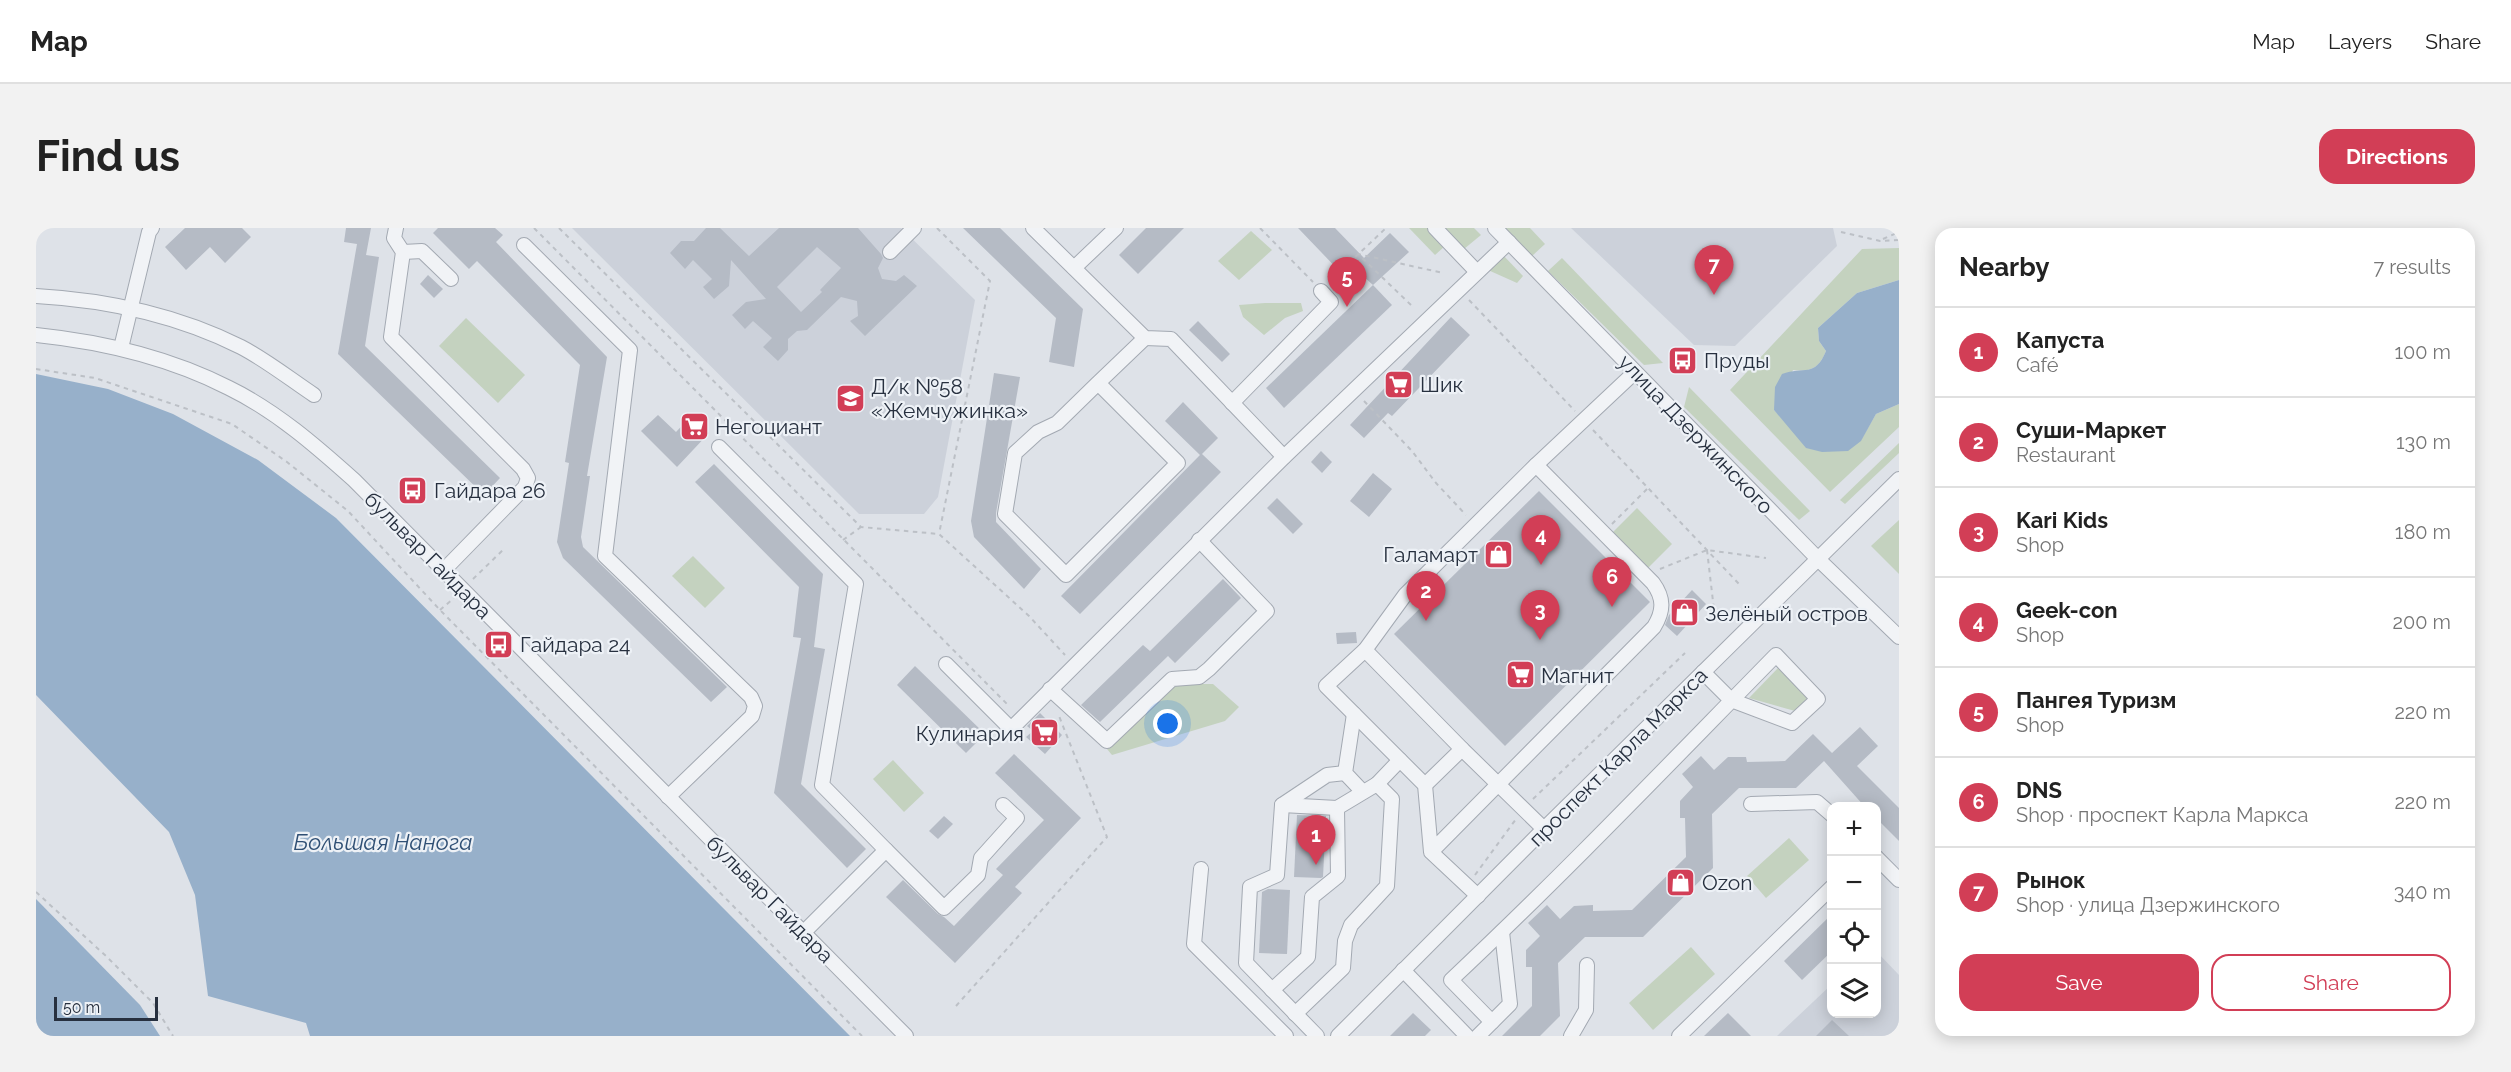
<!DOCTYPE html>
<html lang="en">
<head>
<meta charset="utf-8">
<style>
  :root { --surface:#fff; --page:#f2f2f2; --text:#222; --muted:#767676; --line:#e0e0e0; --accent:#d23e56 }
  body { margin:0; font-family:Raleway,sans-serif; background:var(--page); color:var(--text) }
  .controls { position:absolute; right:18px; bottom:18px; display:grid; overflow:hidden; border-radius:12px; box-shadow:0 3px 15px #0003 }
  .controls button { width:54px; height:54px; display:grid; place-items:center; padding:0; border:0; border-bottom:2px solid var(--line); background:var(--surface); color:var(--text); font:30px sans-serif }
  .scale { position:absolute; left:18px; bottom:15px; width:104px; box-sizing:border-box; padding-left:6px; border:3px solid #27303f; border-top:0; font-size:16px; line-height:21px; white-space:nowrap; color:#27303f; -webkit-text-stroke:4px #edf1f6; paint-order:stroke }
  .you { position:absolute; left:1132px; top:496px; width:21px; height:21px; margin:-15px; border:4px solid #fff; border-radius:50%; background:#1a73e8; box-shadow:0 0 0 9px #1a73e833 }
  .badge { display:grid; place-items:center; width:39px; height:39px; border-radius:50%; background:var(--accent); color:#fff; font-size:20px; font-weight:700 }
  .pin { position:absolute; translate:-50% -50px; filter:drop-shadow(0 2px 3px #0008) }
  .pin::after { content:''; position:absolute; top:32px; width:21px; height:18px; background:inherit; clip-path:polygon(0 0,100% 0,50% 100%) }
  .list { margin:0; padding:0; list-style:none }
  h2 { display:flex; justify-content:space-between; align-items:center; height:78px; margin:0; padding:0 24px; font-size:26px }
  h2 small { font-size:20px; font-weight:400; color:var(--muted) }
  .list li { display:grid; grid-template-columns:39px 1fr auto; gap:18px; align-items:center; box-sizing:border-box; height:90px; padding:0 24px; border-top:2px solid var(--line) }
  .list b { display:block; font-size:22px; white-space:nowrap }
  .list p { margin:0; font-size:20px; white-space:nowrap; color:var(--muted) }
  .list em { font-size:20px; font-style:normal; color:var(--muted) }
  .actions { display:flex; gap:12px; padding:18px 24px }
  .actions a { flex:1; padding:14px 0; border:2px solid var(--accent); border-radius:18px; text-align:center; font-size:21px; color:var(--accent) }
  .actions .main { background:var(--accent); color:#fff }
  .icon { flex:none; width:33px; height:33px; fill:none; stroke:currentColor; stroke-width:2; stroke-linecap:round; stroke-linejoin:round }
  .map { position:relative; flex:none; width:1863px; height:808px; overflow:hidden; border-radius:18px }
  header { display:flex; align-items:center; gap:36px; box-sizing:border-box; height:84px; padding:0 30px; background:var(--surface); border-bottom:2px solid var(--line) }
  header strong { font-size:28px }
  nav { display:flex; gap:33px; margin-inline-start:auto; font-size:21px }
  .intro { display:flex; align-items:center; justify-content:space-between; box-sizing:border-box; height:144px; padding:0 36px }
  h1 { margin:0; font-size:42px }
  .button { padding:15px 27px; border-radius:18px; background:var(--accent); color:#fff; font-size:21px; font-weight:700 }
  main { display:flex; gap:36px; padding:0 36px }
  aside { flex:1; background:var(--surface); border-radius:18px; box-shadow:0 3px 15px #0003 }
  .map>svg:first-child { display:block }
  .built { fill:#ccd1da }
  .green { fill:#c4d2bf }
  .water { fill:#97b0ca }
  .building { fill:#b5bbc5; fill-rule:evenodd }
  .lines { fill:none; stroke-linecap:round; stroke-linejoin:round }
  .minor-casing { stroke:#a3a9b2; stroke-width:16 }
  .path { stroke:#bcc0c6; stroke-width:2; stroke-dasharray:4.5 4.5; stroke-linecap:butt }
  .minor { stroke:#f1f3f6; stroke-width:14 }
  .labels { text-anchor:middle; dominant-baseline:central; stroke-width:4.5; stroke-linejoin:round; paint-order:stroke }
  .poi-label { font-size:21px; fill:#27303f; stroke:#edf1f6; text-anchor:start }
  .street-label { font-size:21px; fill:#27303f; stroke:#edf1f6 }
  .water-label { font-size:22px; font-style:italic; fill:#2f4f74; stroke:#edf1f6 }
</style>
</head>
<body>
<header>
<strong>Map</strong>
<nav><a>Map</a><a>Layers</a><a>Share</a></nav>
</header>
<div class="intro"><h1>Find us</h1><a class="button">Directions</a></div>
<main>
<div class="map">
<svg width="1863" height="808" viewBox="0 0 1863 808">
  <rect width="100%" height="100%" fill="#dee2e8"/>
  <!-- built -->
  <g class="built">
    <path d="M536,0h329l74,72 -37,197 -14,17h-65z"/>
    <path d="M1535,0h262l4,18 -102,100 -41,-1z"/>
    <path d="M1841,724l22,23v61h-122l54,-51 1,29h44z"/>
  </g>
  <!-- green -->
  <g class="green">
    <path d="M1373,0h19l17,18 -10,9z"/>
    <path d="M1407,0h31l7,7 -17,14z"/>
    <path d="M1469,0h25l15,16 -13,12z"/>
    <path d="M1215,3l21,19 -33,30 -21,-19z"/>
    <path d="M1863,20v32l-42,13 -39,35 1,13 7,10c-7,17 -14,21 -33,19l-19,40 11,12 76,18 15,-26 23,-10v23l-69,65 -100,-102 132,-141z"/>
    <path d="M1466,26l21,22 -6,7 -29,-13z"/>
    <path d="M1526,30l101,105 -19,2 -96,-94z"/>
    <path d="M1229,75h36l2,8 -18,7 -21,17 -21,-18 -4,-12z"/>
    <path d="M430,90l59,57 -27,28 -59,-57z"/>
    <path d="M1653,159l121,124 -11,9 -115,-113z"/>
    <path d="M1863,215v10l-54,51 -5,-4z"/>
    <path d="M1601,280l35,36 -25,25 -36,-35z"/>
    <path d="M1863,292v54l-28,-28z"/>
    <path d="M657,328l32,32 -20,20 -33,-32z"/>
    <path d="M1742,440l31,29 -14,14 -46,-13z"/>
    <path d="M1137,456h40l26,23 -14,14 -113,34 -5,-6z"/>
    <path d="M857,532l31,33 -20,19 -31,-33z"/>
    <path d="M1753,610l20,22 -43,38 -19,-22z"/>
    <path d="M1655,719l24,27 -62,56 -24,-27z"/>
  </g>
  <!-- water -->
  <g class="water">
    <path d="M1863,52v124l-23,10 -15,27 -13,10 -26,1 -16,-4 -32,-38 1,-23 7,-13c22,-8 33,4 44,-23l-7,-10 -1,-13 39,-35z"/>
    <path d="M0,146l72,15 65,25 85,46 78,58 514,518h-540l-4,-13 -98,-27 -13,-101 -26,-63 -133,-137z"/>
    <path d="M0,671l104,106 20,31h-124z"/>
  </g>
  <!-- building -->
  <g class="building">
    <path d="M149,0h57l9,9 -26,26 -15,-16 -24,23 -21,-23z"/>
    <path d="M310,0h25l-5,27 13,2 -14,89 135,132 -16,17 -146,-141 19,-110 -13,-2z"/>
    <path d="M402,0h57l8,7 -7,7 111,115 -20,119h3l-9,61 2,10 144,140 -16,15 -148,-144 -6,-16 12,-79 -4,-1 15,-97 -103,-104 -8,8 -36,-36z"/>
    <path d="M670,0h14l29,28 30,-28h79l23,26 2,4 -5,10 4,11 14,2 8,-6 13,11 -52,50 -15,-15 8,-5 -1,-15 -16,-4 -34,33 -10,1 -9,8v11l-10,11 -15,-14 9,-9 -19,-17 -8,8 -13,-14 14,-13 20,-3 -35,-39 -2,26 -15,13 -11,-12 9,-8 -19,-19 -8,9 -15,-16 11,-12h13zM781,19l24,21 -21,22 2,2 -21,20 -24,-25z"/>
    <path d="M927,0h37l83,81 -9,58 -25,-5 7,-44z"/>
    <path d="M1110,0h38l-46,46 -19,-19z"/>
    <path d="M1262,0h37l29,30 26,-25 19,19 -36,33 -19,-17 -9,9z"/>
    <path d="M392,47l15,14 -9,9 -14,-14z"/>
    <path d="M1337,57l19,20 -108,103 -18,-20z"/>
    <path d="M1415,89l19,18 -78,81 -4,-3 -24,25 -14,-13z"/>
    <path d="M1162,93l32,33 -8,8 -33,-32z"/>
    <path d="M958,145l26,4 -24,136v9l45,47 -17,20 -50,-52 -3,-16z"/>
    <path d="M1147,174l35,36 -16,16 19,18 -141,142 -19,-18 139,-141 -35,-34z"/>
    <path d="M622,187l18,17 16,-17 17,18 -32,34 -36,-36z"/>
    <path d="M1285,223l11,11 -10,11 -11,-11z"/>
    <path d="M678,236l109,110 -9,73 11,2 -24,135 65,65 -19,19 -73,-75 27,-155 -8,-1 6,-50 -104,-105z"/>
    <path d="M1337,245l19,16 -23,28 -19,-16z"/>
    <path d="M1503,263l111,111 -145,144 -111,-112z"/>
    <path d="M1241,270l26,26 -10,10 -26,-26z"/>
    <path d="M1187,351l18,19 -66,65 -7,-7 -68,66 -19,-17 62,-60 7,6z"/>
    <path d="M1656,362l14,14 -29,32 -12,-11 4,-10z"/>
    <path d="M1320,404l1,11 -20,1 -1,-11z"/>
    <path d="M879,438l70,68 -19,19 -69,-68z"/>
    <path d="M1004,485l22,22 -17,19 -19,-17 7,-6 -6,-5z"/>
    <path d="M1824,499l18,19 -21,20 42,42v33l-23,-23v-11h-11l-41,-46 -28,27h-57l-27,26 1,54 -70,69h-58l-27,26 2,53 -20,20h-38l30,-30v-39h-6v-17l14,-14 -12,-13 19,-18 13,14 14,-13 19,-1v6l39,-1 54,-53 -1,-39h-5v-17l13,-14 -11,-13 19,-18 13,14 14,-13h18l1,5 38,-1 28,-27 19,19z"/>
    <path d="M978,526l67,64 -66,69 7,6 -67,70 -69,-66 17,-17 35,34 6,3 10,9 49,-51 -7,-6 48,-49 -49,-47z"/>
    <path d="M1261,587l29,1 -3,61 -2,1 -27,-1z"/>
    <path d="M908,588l9,8 -15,15 -9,-8z"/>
    <path d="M1232,661l22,1 -3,64 -28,-1 3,-61z"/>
    <path d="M1796,686v37l-30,29 -18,-19z"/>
    <path d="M1377,785l18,17 -6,6h-35z"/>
    <path d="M1692,785l23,23h-47z"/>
    <path d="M1796,792l17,16h-33z"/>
  </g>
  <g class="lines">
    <defs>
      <g id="minor">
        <path d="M360,0l-2,10 9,14 -12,85 132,132 5,9 -3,9 -82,84"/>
        <path d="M997,0l112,110 26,1 113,118"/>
        <path d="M1399,0l42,44"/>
        <path d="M1459,0l323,331 81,78"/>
        <path d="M488,17l106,105 -25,206 146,141 4,9 -3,10 -84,81"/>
        <path d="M367,24l19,-1 29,28"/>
        <path d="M854,24l24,-24"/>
        <path d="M1038,40l42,-40"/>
        <path d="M0,68c71,4 141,19 205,51 25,13 49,32 73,48"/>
        <path d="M0,107c68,7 132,22 193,53 47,23 87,58 125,92l552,556"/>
        <path d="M85,120l28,-116 3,-4"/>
        <path d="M1062,155l-41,40 -19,9 -23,21 -10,61 61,61 112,-112 -80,-80 47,-45"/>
        <path d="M1196,175l99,-101 -10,-11"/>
        <path d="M683,219l137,137 -34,201 64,65 -82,82"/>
        <path d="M1500,237l99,-93"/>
        <path d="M1329,422l97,99 -37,36"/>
        <path d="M910,436l65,65 273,-272 225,-215"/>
        <path d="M1014,461l57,52 65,-62 27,-2 10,-8 58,-58 -68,-71"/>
        <path d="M1318,486l-9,59 17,18"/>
        <path d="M1426,521l82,80"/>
        <path d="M1341,556l23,-24"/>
        <path d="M1715,576l66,-2 15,13"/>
        <path d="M1246,577l55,3"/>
        <path d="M850,622l58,58 34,-33 3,-17 36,-40 -14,-13"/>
        <path d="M1395,624l223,-225c10,-16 10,-29 -1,-44l-117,-118 -131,130 -40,55 -39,36 99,99 6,67 47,44"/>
        <path d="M1840,629l23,23"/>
        <path d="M1165,641l-7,75 92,92"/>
        <path d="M1367,742l64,66"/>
        <path d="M1236,762l36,-33 4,-60 26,-21 -1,-68 40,-24 15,15 -5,87 -36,39 -6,16 -2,27 -48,46"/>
        <path d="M1456,794l-41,-42c112,-105 218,-216 325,-325l42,44 -26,24 -61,-23 -28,-28"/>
        <path d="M1281,808l-71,-73 4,-76 27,-12 5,-70 45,-30 18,-2"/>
        <path d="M1302,808l206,-207 355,-350"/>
        <path d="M1442,808l32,-32 -8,-72"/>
        <path d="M1535,808l15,-26 1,-45"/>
        <path d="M1643,808l153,-149"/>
      </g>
    </defs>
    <!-- minor casing -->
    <use href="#minor" class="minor-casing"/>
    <!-- path -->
    <g class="path">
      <path d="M498,0l475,478"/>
      <path d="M523,0l302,299 78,7 90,82 36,39"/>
      <path d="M901,0l53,53 -51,253"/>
      <path d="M1224,0l53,54"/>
      <path d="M1805,4l39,9 19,-1"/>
      <path d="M1847,11l16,-7"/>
      <path d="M1293,54l57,-54"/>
      <path d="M1433,72l106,111"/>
      <path d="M1375,77l-53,-51 85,19"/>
      <path d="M0,141l59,9 137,46 55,38 61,49 92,99 422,426"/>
      <path d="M1328,173l48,50 24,32 30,32"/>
      <path d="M1557,202l147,155"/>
      <path d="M1576,296l36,-36"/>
      <path d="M807,312l18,-13"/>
      <path d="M1671,322l7,60"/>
      <path d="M1624,341l47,-19 59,8"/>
      <path d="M437,351l32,-31"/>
      <path d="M404,382l14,-12"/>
      <path d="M1497,571l152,-146"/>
      <path d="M1439,647l41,-56"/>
      <path d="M0,664l70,64 47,47 20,33"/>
      <path d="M920,778l151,-169 -48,-121"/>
    </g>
    <!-- minor -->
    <use href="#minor" class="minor"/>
  </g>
  <!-- icons -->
  <defs>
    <symbol id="bus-square" viewBox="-11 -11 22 22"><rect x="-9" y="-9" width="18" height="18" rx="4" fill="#d23e56" stroke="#edf1f6"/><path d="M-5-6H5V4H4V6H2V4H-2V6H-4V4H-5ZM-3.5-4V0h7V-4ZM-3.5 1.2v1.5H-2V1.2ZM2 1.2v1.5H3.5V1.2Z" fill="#fff"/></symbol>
    <symbol id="supermarket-square" viewBox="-11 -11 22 22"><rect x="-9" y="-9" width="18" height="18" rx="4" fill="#d23e56" stroke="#edf1f6"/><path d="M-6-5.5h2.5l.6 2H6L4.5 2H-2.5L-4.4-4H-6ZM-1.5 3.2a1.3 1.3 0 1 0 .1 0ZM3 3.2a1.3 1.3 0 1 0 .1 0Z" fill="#fff"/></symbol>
    <symbol id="school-square" viewBox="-11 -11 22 22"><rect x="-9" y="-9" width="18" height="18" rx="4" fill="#d23e56" stroke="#edf1f6"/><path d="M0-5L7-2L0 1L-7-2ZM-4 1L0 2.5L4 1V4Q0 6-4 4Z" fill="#fff"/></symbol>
    <symbol id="shop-square" viewBox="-11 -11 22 22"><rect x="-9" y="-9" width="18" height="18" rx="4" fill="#d23e56" stroke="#edf1f6"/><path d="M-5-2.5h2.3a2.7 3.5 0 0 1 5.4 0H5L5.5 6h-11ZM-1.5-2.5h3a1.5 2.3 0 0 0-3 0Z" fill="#fff"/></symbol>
  </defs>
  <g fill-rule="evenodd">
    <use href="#bus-square" x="1630" y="116" width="33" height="33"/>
    <use href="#supermarket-square" x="1346" y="140" width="33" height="33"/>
    <use href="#school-square" x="798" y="154" width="33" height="33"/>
    <use href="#supermarket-square" x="642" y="182" width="33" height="33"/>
    <use href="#bus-square" x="360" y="246" width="33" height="33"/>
    <use href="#shop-square" x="1446" y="310" width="33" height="33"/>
    <use href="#shop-square" x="1632" y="368" width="33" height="33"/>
    <use href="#bus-square" x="446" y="400" width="33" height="33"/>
    <use href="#supermarket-square" x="1468" y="430" width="33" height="33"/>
    <use href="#supermarket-square" x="992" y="488" width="33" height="33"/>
    <use href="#shop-square" x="1628" y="638" width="33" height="33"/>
  </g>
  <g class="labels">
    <!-- poi labels -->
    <g class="poi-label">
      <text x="1668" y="132">Пруды</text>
      <text x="1384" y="156">Шик</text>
      <text x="835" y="158">Д/к №58<tspan x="835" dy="24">«Жемчужинка»</tspan></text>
      <text x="679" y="198">Негоциант</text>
      <text x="398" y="262">Гайдара 26</text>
      <text x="1442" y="326" text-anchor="end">Галамарт</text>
      <text x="1669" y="385">Зелёный остров</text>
      <text x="484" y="416">Гайдара 24</text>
      <text x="1505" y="447">Магнит</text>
      <text x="988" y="505" text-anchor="end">Кулинария</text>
      <text x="1666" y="654">Ozon</text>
    </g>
    <!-- street labels -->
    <g class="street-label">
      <text transform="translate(1660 206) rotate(46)">улица Дзержинского</text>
      <text transform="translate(392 327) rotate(45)">бульвар Гайдара</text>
      <text transform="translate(1582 529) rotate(-45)">проспект Карла Маркса</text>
      <text transform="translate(734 671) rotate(45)">бульвар Гайдара</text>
    </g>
    <!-- water labels -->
    <g class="water-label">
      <text x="347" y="614">Большая Нанога</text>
    </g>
  </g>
</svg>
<div class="controls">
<button>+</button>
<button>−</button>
<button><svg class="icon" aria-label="locate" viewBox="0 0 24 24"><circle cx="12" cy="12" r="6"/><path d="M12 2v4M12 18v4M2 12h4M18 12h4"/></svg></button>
<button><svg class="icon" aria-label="layers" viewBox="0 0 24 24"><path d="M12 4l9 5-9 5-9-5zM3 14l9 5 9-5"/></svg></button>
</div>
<div class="scale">50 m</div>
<div class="you"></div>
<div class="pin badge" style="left:1280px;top:637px">1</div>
<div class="pin badge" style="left:1390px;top:393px">2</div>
<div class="pin badge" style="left:1504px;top:412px">3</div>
<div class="pin badge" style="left:1505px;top:337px">4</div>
<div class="pin badge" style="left:1311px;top:79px">5</div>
<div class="pin badge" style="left:1576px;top:379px">6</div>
<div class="pin badge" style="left:1678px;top:67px">7</div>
</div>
<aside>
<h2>Nearby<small>7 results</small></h2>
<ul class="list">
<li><span class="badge">1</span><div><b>Капуста</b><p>Café</p></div><em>100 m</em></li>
<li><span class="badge">2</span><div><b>Суши-Маркет</b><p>Restaurant</p></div><em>130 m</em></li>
<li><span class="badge">3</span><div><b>Kari Kids</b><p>Shop</p></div><em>180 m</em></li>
<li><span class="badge">4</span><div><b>Geek-con</b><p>Shop</p></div><em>200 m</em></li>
<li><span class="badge">5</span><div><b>Пангея Туризм</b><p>Shop</p></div><em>220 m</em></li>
<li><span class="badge">6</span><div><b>DNS</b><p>Shop · проспект Карла Маркса</p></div><em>220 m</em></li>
<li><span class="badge">7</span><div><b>Рынок</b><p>Shop · улица Дзержинского</p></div><em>340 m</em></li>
</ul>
<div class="actions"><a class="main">Save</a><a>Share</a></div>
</aside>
</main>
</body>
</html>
